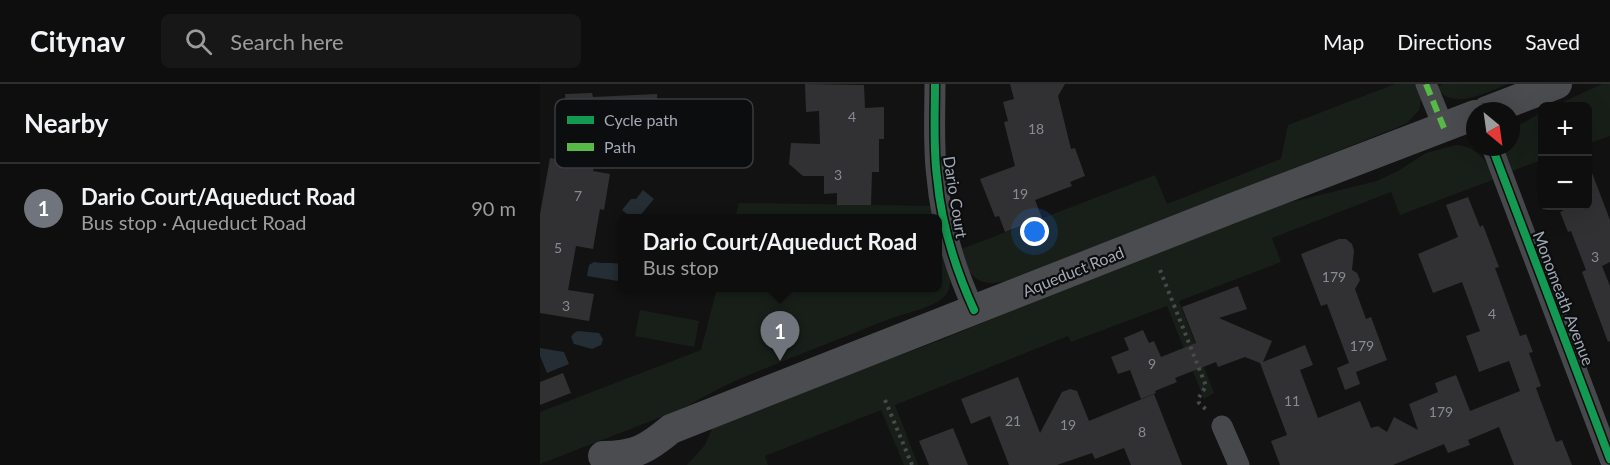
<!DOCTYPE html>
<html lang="en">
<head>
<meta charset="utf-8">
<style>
  :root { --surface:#0e0e0e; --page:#171717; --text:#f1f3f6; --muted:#9b9c9e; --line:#2e2e2e; --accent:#70747c }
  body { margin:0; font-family:Lato,sans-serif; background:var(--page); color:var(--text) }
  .controls { position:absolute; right:18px; top:18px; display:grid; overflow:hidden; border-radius:9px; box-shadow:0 6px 24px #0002 }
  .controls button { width:54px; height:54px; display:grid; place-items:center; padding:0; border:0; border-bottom:2px solid var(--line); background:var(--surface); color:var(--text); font:30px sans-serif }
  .compass { position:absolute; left:926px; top:18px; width:54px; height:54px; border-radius:50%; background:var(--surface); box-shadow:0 6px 24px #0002; rotate:151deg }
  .you { position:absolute; left:495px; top:148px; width:21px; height:21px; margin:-15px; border:4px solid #fff; border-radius:50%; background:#1a73e8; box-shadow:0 0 0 9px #1a73e833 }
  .badge { display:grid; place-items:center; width:39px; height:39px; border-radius:50%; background:var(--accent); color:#fff; font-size:20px; font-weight:700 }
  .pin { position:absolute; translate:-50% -50px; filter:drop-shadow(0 2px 3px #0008) }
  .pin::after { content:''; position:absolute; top:32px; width:21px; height:18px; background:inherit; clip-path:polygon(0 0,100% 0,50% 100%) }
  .popup { position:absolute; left:78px; top:130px; width:324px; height:78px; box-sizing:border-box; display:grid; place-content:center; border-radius:9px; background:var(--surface); filter:drop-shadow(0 2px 4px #0005); font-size:20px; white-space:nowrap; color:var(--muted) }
  .popup b { font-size:22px; color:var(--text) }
  .popup::after { content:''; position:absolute; left:50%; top:100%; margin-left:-12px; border:12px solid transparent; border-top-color:var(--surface) }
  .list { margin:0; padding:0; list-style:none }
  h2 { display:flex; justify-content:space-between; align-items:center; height:78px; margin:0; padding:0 24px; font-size:26px }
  h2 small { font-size:20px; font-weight:400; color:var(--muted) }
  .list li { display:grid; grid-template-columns:39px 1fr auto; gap:18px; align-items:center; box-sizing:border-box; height:90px; padding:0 24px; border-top:2px solid var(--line) }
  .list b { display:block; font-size:22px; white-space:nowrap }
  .list p { margin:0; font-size:20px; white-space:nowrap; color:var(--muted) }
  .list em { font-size:20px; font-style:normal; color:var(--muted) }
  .icon { flex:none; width:33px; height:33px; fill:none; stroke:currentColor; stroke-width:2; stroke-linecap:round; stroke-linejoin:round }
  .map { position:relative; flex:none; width:1070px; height:381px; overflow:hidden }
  header { display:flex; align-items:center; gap:36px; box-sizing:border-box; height:84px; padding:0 30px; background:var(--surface); border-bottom:2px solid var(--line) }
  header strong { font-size:28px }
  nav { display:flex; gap:33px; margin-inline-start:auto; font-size:21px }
  .search { width:420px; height:54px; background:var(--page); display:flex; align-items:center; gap:15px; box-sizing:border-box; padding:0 21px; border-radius:9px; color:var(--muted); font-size:22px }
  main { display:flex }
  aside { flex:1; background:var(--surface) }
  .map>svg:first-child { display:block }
  .green { fill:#181f19 }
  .water { fill:#252e34 }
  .building { fill:#313133 }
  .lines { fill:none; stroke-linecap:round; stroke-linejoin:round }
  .path { stroke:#48494d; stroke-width:4; stroke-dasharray:3 4.5; stroke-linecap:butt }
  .street { stroke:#46484b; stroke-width:21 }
  .secondary { stroke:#4a4c4f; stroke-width:30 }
  .quiet { stroke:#58b947; stroke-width:6; stroke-dasharray:12 6; stroke-linecap:butt }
  .cycleway-casing { stroke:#0c0d0e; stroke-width:11 }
  .cycleway { stroke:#139951; stroke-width:8 }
  .labels { text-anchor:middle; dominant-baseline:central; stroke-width:4.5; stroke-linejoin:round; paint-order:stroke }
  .number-label { font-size:14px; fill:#868b94 }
  .street-label { font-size:16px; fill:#a2a9b5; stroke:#0c0d0e }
  .key { fill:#0c0d0e; stroke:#393c40; stroke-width:1.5 }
  .key-label { font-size:16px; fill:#a2a9b5 }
</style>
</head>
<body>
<header>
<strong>Citynav</strong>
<div class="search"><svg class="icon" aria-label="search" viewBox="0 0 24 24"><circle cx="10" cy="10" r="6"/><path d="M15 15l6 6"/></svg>Search here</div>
<nav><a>Map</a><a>Directions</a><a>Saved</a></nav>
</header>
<main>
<aside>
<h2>Nearby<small></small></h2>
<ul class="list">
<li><span class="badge">1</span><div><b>Dario Court/Aqueduct Road</b><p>Bus stop · Aqueduct Road</p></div><em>90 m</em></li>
</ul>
</aside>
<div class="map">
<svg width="1070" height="381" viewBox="0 0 1070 381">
  <rect width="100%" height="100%" fill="#121212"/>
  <!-- green -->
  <g class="green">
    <path d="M855,0h23l4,11 -3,15 -12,13 -11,5 -390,153c-31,7 -36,-6 -47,-31l196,-75 12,29 114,-45 7,-34z"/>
    <path d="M903,0h65c-21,8 -56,28 -72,3z"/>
    <path d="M1062,0h8v52l-22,8v-38h-34z"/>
    <path d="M1002,28v48l-30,11 -6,-15v-9h5v-14l7,-7z"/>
    <path d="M916,61c22,2 30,15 39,34l-95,36 -9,-23 -119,46 9,24 -102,39 35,92 -10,6 -37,-93 -96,36 -3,-6 -173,69 23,60h-14l-23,-55 -116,46 3,9h-81l18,-20 7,-16 32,-16 197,-73 211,-87 131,-49 94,-23 21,-10 28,-18z"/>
    <path d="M199,119l194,3 3,12h-201z"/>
    <path d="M398,143c4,17 18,51 9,66 -8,14 -42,20 -58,26 -51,21 -103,40 -154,62 -21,9 -40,22 -61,31l-134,52v-52l161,-62 16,-62h221z"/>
    <path d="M100,226l59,11 -5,26 -59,-11z"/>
  </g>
  <!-- water -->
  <g class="water">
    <path d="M132,25l13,1 -1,38 -13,-1 -4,-20z"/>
    <path d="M103,106l11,9 -16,19h-6l-10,-8 9,-11h5z"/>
    <path d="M54,178c10,2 17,0 27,2l-3,17 -31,-5 2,-11z"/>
    <path d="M38,247l21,2 4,6 -2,6 -9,4 -18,-5 -3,-7 3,-4z"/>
    <path d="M0,264l24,4 5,12 -22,9 -7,-17z"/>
  </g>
  <!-- building -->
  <g class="building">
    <path d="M265,0l59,1 1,23 19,-1v32h-5v33h-7l-1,33h-34v-12l-13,1v-18h-21l-14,-12 2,-21 29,1 -1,-33 -13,1z"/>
    <path d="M470,0h55l-7,12 13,53 4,-1 10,28 -15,6 2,4 -37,14 7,18 -37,14 -6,-16 -4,1 -15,-38 35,-13 -11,-44 4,-1 -5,-19 11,-3z"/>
    <path d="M52,9l1,4 64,-3 1,26h-20v5l-16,1v15h-24l-5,30 17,3 -6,36 -4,-1 -7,40 -17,-3 -8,44 26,4 -5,27 -49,-8v-99l10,-56 24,4 -1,-49h-7l-1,-19z"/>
    <path d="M1049,81l21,55v42l-8,4 8,20v55l-2,1 -26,-70 4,-2 -15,-39 -3,1 -8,-20 3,-1 -2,-5h26z"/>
    <path d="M928,113l12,30 3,-2 16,42 -4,1 25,68 6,-2 7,18 -4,1 12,33 -5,2 20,54 6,-2 10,25h-58l-15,-38 -31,13 2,5 -22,8 -4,-9 -51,21h-113l-9,-24 16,-6 -27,-72 -15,-6 -27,10 -2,-5 -41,16 2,4 -22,9 1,2 -15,6 -11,-29 -12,4 -7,-17 18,-7 -5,-12 19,-8 6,13 5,-2 7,16 35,-14 -14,-36 56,-21 9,23 -28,9 53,23 -9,21 42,-17 8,20 -13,5 18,48 42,-17 11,27 7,-2 9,6 7,-15 24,13 -9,-26 29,-12 -3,-9 21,-8 14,36 50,-20 -11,-30 -30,11 -13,-36 14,-5 -18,-49 -29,11 -15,-39 40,-17 -12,-32z"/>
    <path d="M799,155h7l6,5 2,7 -2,19 5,3 3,7 -5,9 11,30 5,-2 16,43 -31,12 4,12 -15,6 -8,-22 12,-5 -22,-59 -6,2 -20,-52z"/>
    <path d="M23,289l8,20 -31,12v-23z"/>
    <path d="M478,293l22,56 22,-41 8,-3 7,2 12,30 65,-27 28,71h-51l-7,-17 -29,11 -3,-6 -35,12h-48l-19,-49 -19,8 -10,-25z"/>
    <path d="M413,344l15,37h-39l-10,-24z"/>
  </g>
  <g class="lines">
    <!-- path -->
    <g class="path">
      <path d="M620,186l46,116 -8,13 1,4 10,9"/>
      <path d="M345,316l27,65"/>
    </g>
    <!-- street -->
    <g class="street">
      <path d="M395,0c0,31 -2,62 2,93 4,46 18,91 37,133"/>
      <path d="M886,0l18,44"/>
      <path d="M952,63l118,312"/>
      <path d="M682,342l17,39"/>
    </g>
    <!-- secondary -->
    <g class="secondary">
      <path d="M947,27l70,-27"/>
      <path d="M63,372c32,0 44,-7 68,-27l559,-220 245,-94"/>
    </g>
    <!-- quiet -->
    <path class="quiet" d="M886,0l18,44"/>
    <defs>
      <g id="cycleway">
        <path d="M395,0c0,31 -2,62 2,93 4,46 18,91 37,133"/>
        <path d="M952,63l118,312"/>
      </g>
    </defs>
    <!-- cycleway casing -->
    <use href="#cycleway" class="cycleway-casing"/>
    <!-- cycleway -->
    <use href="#cycleway" class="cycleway"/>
  </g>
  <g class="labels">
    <!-- number labels -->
    <g class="number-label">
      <text x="312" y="32">4</text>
      <text x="496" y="44">18</text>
      <text x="298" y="90">3</text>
      <text x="480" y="109">19</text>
      <text x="38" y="111">7</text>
      <text x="18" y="163">5</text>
      <text x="1055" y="172">3</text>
      <text x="794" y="192">179</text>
      <text x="26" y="221">3</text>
      <text x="952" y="229">4</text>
      <text x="822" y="261">179</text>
      <text x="612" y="279">9</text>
      <text x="752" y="316">11</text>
      <text x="901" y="327">179</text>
      <text x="473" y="336">21</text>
      <text x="528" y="340">19</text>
      <text x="602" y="347">8</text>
    </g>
    <!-- street labels -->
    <g class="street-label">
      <text transform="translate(416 113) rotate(81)">Dario Court</text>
      <text transform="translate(533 187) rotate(-22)">Aqueduct Road</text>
      <text transform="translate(1024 214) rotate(69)">Monomeath Avenue</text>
    </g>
  </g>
  <!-- legend -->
  <rect x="15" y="15" width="198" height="69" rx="9" class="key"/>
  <rect x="27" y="32" width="27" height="8" fill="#139951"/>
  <rect x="27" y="59" width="27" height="8" fill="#58b947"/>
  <g class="key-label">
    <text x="64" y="42">Cycle path</text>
    <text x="64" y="69">Path</text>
  </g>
</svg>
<div class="controls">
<button>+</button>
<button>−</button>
</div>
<svg class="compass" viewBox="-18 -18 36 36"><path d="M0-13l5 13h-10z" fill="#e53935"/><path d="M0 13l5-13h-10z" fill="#9b9c9e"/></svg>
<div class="you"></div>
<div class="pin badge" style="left:240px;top:277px">1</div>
<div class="popup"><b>Dario Court/Aqueduct Road</b>Bus stop</div>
</div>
</main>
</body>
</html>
